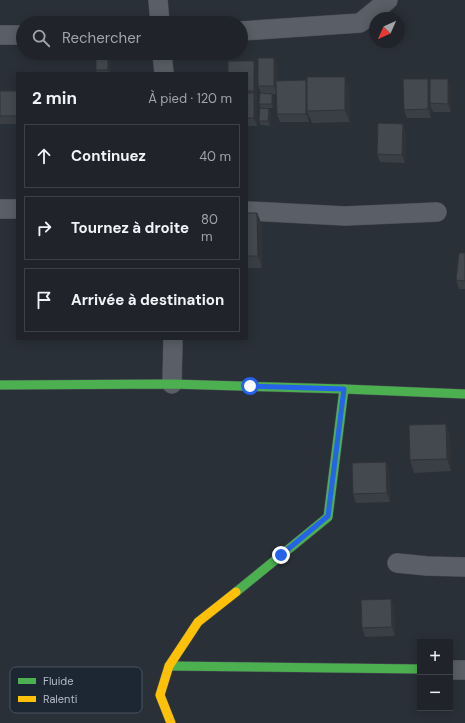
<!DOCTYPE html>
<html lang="fr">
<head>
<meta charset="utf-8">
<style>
  :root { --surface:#20242a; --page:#2d3036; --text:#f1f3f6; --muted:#a2a4a8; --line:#3d4147 }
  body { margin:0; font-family:"DM Sans",sans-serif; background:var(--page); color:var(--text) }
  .controls { position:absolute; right:12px; bottom:12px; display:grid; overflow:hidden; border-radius:0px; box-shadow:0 2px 10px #0003 }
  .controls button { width:36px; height:36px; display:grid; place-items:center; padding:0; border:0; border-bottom:1px solid var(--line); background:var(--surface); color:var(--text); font:20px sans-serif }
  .compass { position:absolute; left:369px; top:12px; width:36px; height:36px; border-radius:50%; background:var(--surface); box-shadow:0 2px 10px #0003; rotate:225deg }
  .stop { position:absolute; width:12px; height:12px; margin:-9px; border:3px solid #2563eb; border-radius:50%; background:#fff }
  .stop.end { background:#2563eb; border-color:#fff; box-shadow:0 1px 4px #0008 }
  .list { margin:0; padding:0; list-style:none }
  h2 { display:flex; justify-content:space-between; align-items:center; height:52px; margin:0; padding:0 16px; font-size:17px }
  h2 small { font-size:13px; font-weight:400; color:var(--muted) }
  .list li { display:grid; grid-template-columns:26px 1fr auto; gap:12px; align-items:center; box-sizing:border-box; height:64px; margin:0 8px 8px; padding:0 8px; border:1px solid var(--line); border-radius:0px }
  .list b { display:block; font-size:15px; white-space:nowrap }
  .list em { font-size:13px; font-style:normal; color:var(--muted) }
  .icon { flex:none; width:22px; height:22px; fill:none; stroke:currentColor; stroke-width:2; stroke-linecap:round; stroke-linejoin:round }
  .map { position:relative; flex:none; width:465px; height:723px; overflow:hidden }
  .search { position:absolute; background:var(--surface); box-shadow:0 2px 10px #0003; left:16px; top:16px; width:232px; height:44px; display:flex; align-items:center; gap:10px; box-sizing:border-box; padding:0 14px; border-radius:22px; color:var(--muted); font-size:15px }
  .panel { position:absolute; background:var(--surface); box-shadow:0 2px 10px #0003; left:16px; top:72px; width:232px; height:268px; border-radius:0px }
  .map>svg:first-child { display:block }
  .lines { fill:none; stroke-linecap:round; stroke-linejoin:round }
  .street-casing { stroke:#484c53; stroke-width:20 }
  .fast-casing { stroke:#484c53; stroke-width:10 }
  .slow-casing { stroke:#484c53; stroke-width:10 }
  .street { stroke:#5a5e66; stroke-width:19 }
  .fast { stroke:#4caf50; stroke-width:9 }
  .slow { stroke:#ffc107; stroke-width:9 }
  .wall { fill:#3a3f45 }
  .shaded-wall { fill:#303338 }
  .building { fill:#444950; stroke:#303338 }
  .route { stroke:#2563eb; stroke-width:5 }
  .key { fill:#1d2633; stroke:#4a5360; stroke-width:1 }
  .key-label { font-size:11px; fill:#b4bcc9 }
</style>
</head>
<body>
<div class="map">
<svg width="465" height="723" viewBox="0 0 465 723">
  <rect width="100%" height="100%" fill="#2a3038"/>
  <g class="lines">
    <defs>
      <g id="street">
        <path d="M158,0l2,23"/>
        <path d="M241,31l119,-8 28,-23"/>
        <path d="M0,35h23"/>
        <path d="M162,53l2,20"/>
        <path d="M0,209h17"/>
        <path d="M247,211l98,5 92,-4"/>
        <path d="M172,384l1,-45"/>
        <path d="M397,563l30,3 38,1"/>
        <path d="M450,670h15"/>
      </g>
      <g id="fast">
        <path d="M0,385l172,-1 172,5 121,5"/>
        <path d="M236,592l92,-75 16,-128"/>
        <path d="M169,666l251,3"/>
      </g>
      <path id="slow" d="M171,723l-11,-28 9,-29 29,-44 38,-30"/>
    </defs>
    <!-- street casing -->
    <use href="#street" class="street-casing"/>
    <!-- fast casing -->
    <use href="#fast" class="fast-casing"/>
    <!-- slow casing -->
    <use href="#slow" class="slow-casing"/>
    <!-- street -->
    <use href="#street" class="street"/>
    <!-- fast -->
    <use href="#fast" class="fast"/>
    <!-- slow -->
    <use href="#slow" class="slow"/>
  </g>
  <!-- wall -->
  <g class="wall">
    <path d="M96,53h15v20h-14l-1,-3z"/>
    <path d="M274,58l3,8v15l72,8 1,33 -38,1 -3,-7v6h-29l-3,-8 -1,-20h-4l2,4 -1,10h-12l-2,-4 2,-11 -3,-7z"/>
    <path d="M257,69v31h-1l1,2v24h-10v-53z"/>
    <path d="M430,85l21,3v24h-18l-2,-5v11h-24l-3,-8z"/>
    <rect x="0" y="91" width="17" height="33"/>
    <path d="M271,113l-1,13 -9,-1 -2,-4z"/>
    <path d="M406,133l-1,30 -25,-1 -3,-8z"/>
    <path d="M247,213h10l5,12v43h-15z"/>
    <path d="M465,253v36h-6l-3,-9z"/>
    <path d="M450,436l1,35 -37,2 -4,-13z"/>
    <path d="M386,462l3,9 1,31 -34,1 -3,-9z"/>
    <path d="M391,599l3,9 1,28 -30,1 -3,-9z"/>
  </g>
  <!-- shaded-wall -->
  <g class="shaded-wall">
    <path d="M108,53h3v20h-2l-1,-3z"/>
    <path d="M274,58l3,8v28l-3,-8z"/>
    <path d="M254,61l3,8v31l-3,-9z"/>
    <path d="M345,77l4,12 1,33 -5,-12z"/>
    <path d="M428,79l3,8 -1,16 1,4v11l-3,-9z"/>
    <path d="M448,79l3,9v24l-3,-8z"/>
    <path d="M306,80l3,9 -2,22 2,5v6l-3,-8z"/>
    <path d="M254,93l3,9v24l-3,-8z"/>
    <path d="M272,94l2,4 -1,10 -1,-4z"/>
    <path d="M269,109l2,4 -1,13 -2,-5z"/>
    <path d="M403,124l3,9 -1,30 -3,-8z"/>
    <path d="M257,213l5,12v43l-4,-12z"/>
    <path d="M446,424l4,12 1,35 -4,-12z"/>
    <path d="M386,462l3,9 1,31 -3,-9z"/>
    <path d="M391,599l3,9 1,28 -3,-9z"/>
  </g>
  <!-- building -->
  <g class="building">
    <rect x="96" y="53" width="12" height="17"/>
    <rect x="258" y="58" width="16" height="28"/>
    <path d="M228,61h26v30h-7v-18h-19z"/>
    <path d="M307,77h38v33l-38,1z"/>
    <path d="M403,79h25v30l-24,1z"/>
    <path d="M430,79h18v25l-18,-1z"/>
    <path d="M306,80v34h-29l-1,-33z"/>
    <rect x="0" y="91" width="17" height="25"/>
    <rect x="247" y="93" width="7" height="25"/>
    <path d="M260,93l12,1v10h-13z"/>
    <path d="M260,108l9,1 -1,12h-9z"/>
    <path d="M378,123l25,1 -1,31 -25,-1z"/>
    <path d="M247,213h10l1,43h-11z"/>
    <path d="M459,253h6v28l-9,-1z"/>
    <path d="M446,424l1,35 -37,1 -1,-35z"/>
    <path d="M386,462l1,31 -34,1 -1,-31z"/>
    <path d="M391,599l1,28 -30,1 -1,-28z"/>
  </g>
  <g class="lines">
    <!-- route -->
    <path class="route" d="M250,386l94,3 -16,127 -47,39"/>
  </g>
  <!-- legend -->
  <rect x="10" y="667" width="132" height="46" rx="6" class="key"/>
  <rect x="18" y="678" width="18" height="6" fill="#4caf50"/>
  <rect x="18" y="696" width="18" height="6" fill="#ffc107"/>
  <g class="key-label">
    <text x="43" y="685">Fluide</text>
    <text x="43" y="703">Ralenti</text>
  </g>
</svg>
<div class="controls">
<button>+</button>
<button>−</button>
</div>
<svg class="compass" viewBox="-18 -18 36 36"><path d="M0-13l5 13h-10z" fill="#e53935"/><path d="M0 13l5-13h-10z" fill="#a2a4a8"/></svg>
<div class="stop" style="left:250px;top:386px"></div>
<div class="stop end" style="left:281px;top:555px"></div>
<div class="search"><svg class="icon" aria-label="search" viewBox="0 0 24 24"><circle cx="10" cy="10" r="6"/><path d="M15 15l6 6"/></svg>Rechercher</div>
<section class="panel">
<h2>2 min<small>À pied · 120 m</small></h2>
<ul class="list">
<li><svg class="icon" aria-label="ahead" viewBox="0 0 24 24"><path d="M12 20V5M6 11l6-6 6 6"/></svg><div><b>Continuez</b></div><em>40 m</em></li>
<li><svg class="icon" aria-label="right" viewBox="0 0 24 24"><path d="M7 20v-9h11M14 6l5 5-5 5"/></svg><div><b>Tournez à droite</b></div><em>80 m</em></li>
<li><svg class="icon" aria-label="arrive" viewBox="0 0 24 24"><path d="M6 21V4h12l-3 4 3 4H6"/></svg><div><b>Arrivée à destination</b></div></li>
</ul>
</section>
</div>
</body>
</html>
